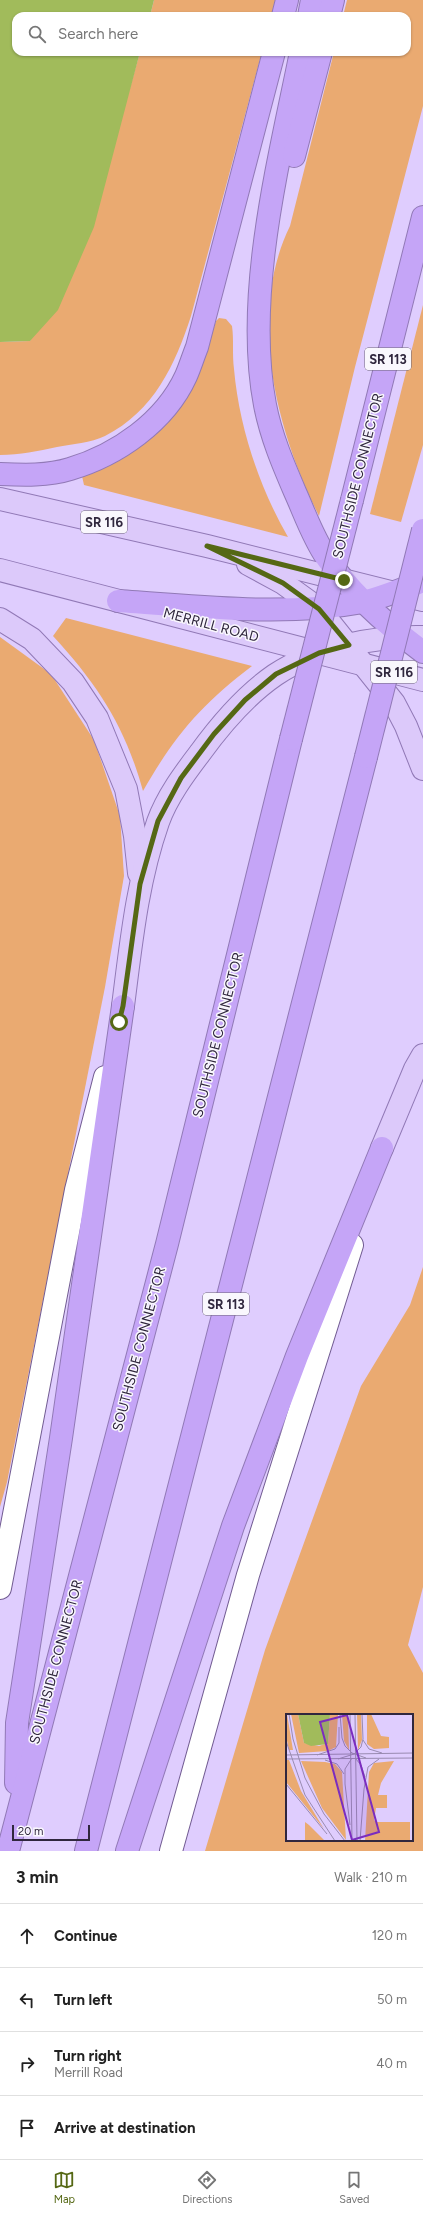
<!DOCTYPE html>
<html lang="en">
<head>
<meta charset="utf-8">
<style>
  :root { --surface:#fff; --page:#f6f6f6; --text:#222; --muted:#767676; --line:#e0e0e0; --accent:#556814 }
  body { margin:0; font-family:Figtree,sans-serif; background:var(--page); color:var(--text) }
  .scale { position:absolute; left:12px; bottom:10px; width:78px; box-sizing:border-box; padding-left:4px; border:2px solid #30273e; border-top:0; font-size:11px; line-height:14px; white-space:nowrap; color:#30273e; -webkit-text-stroke:3px #f9f7fd; paint-order:stroke }
  .stop { position:absolute; width:12px; height:12px; margin:-9px; border:3px solid #556814; border-radius:50%; background:#fff }
  .stop.end { background:#556814; border-color:#fff; box-shadow:0 1px 4px #0008 }
  .list { margin:0; padding:0; list-style:none }
  h2 { display:flex; justify-content:space-between; align-items:center; height:52px; margin:0; padding:0 16px; font-size:17px }
  h2 small { font-size:13px; font-weight:400; color:var(--muted) }
  .list li { display:grid; grid-template-columns:26px 1fr auto; gap:12px; align-items:center; box-sizing:border-box; height:64px; padding:0 16px; border-top:1px solid var(--line) }
  .list b { display:block; font-size:15px; white-space:nowrap }
  .list p { margin:0; font-size:13px; white-space:nowrap; color:var(--muted) }
  .list em { font-size:13px; font-style:normal; color:var(--muted) }
  .icon { flex:none; width:22px; height:22px; fill:none; stroke:currentColor; stroke-width:2; stroke-linecap:round; stroke-linejoin:round }
  .map { position:relative; flex:none; width:423px; height:1851px; overflow:hidden }
  .search { position:absolute; background:var(--surface); box-shadow:0 1px 3px #0004; left:12px; right:12px; top:12px; height:44px; display:flex; align-items:center; gap:10px; box-sizing:border-box; padding:0 14px; border-radius:12px; color:var(--muted); font-size:15px }
  .sheet { height:308px; background:var(--surface) }
  nav { display:flex; justify-content:space-around; align-items:center; box-sizing:border-box; height:56px; border-top:1px solid var(--line); background:var(--surface); font-size:11px; color:var(--muted) }
  nav a { display:grid; justify-items:center; gap:2px }
  nav .on { color:var(--accent) }
  .map>svg:first-child { display:block }
  .green { fill:#eaaa71; fill-rule:evenodd }
  .water { fill:#a1bb5b }
  .lines { fill:none; stroke-linecap:round; stroke-linejoin:round }
  .tertiary-casing { stroke:#725c92; stroke-width:24 }
  .primary-casing { stroke:#9179b6; stroke-width:24 }
  .motorway-casing { stroke:#9179b6; stroke-width:24 }
  .tertiary { stroke:#fff; stroke-width:22 }
  .primary { stroke:#dcc9fa; stroke-width:22 }
  .motorway { stroke:#c5a5f7; stroke-width:22 }
  .motorway-bridge-casing { stroke:#9179b6; stroke-width:24; stroke-linecap:butt }
  .motorway-bridge { stroke:#c5a5f7; stroke-width:22 }
  .route { stroke:#556814; stroke-width:5 }
  .labels { text-anchor:middle; dominant-baseline:central; stroke-width:3; stroke-linejoin:round; paint-order:stroke }
  .shield { fill:#f9f7fd; stroke:#6c6577; stroke-width:1 }
  .shield-label { font-size:13px; font-weight:bold; fill:#30273e }
  .street-label { font-size:14px; fill:#30273e; stroke:#f9f7fd }
  .inset-road { fill:none; stroke:#998bb1; stroke-width:1 }
  .view { fill:#7b2cbf; fill-opacity:0.15; stroke:#7b2cbf; stroke-width:2 }
  .inset-edge { fill:none; stroke:#30273e; stroke-width:2 }
</style>
</head>
<body>
<div class="map">
<svg width="423" height="1851" viewBox="0 0 423 1851">
  <rect width="100%" height="100%" fill="#dfcdfe"/>
  <!-- green -->
  <g class="green">
    <path d="M154,0h122l-4,16h-122z"/>
    <path d="M347,0h76v106l-68,261 -36,149c-42,-84 -73,-200 -29,-290l44,-174h73v-36h-64z"/>
    <path d="M140,52h122l-71,264c-16,49 -37,95 -86,120 -14,7 -33,8 -48,11 -19,4 -37,8 -57,8v-113l30,-1 96,-239z"/>
    <path d="M423,305v140l-22,77 -31,-8z"/>
    <path d="M219,318l7,1 6,7c2,14 0,28 2,43 5,57 25,118 54,168l-204,-52 -2,-9 116,-100 18,-55z"/>
    <path d="M66,618l186,48c-51,39 -77,69 -109,125 -18,-65 -45,-106 -90,-155z"/>
    <path d="M0,637l51,37 43,66 26,76 4,60 -19,111 -98,495 -7,25z"/>
    <path d="M423,1267v320l-15,58 15,28v178h-218l60,-201 96,-264 49,-81zM287,1715h125v125h-125z"/>
  </g>
  <!-- water -->
  <path class="water" d="M0,0h154l-4,16h-134v36h124l-46,175 -36,83 -28,31 -30,1z"/>
  <g class="lines">
    <defs>
      <g id="tertiary">
        <path d="M0,1588l76,-398 29,-113"/>
        <path d="M171,1851l77,-276 104,-330"/>
      </g>
      <g id="primary">
        <path d="M0,499l207,47 216,54"/>
        <path d="M248,564l35,19 36,26 75,94 12,23 17,43"/>
        <path d="M0,570l423,110"/>
        <path d="M0,619l32,20 41,43 24,36 29,71 9,47 4,37"/>
        <path d="M123,1006c8,-62 14,-124 35,-184 9,-25 26,-48 42,-69 21,-29 46,-58 75,-78 42,-28 99,-39 148,-38"/>
        <path d="M382,1148l33,-79 8,-14"/>
      </g>
      <g id="motorway">
        <path d="M283,16l4,-16"/>
        <path d="M309,16l3,-16"/>
        <path d="M329,16l4,-16"/>
        <path d="M301,52c-22,109 -57,243 -36,353 6,31 18,59 30,87 10,22 18,46 32,66 24,36 61,68 96,94"/>
        <path d="M294,156l27,-104"/>
        <path d="M0,474c23,1 48,2 70,-5 47,-14 95,-47 116,-93 4,-9 7,-19 11,-29l77,-295"/>
        <path d="M352,500l71,-283"/>
        <path d="M118,601c81,5 164,16 245,1 21,-5 40,-13 60,-21"/>
        <path d="M16,1783l1,-60 44,-285 62,-432"/>
        <path d="M8,1851l159,-607 124,-505"/>
        <path d="M86,1851l280,-1094"/>
        <path d="M127,1851l106,-325 64,-170 85,-208"/>
      </g>
    </defs>
    <!-- tertiary casing -->
    <use href="#tertiary" class="tertiary-casing"/>
    <!-- primary casing -->
    <use href="#primary" class="primary-casing"/>
    <!-- motorway casing -->
    <use href="#motorway" class="motorway-casing"/>
    <!-- tertiary -->
    <use href="#tertiary" class="tertiary"/>
    <!-- primary -->
    <use href="#primary" class="primary"/>
    <!-- motorway -->
    <use href="#motorway" class="motorway"/>
    <defs>
      <g id="motorway-bridge">
        <path d="M291,739l61,-239"/>
        <path d="M366,757l57,-227"/>
      </g>
    </defs>
    <!-- motorway-bridge casing -->
    <use href="#motorway-bridge" class="motorway-bridge-casing"/>
    <!-- motorway-bridge -->
    <use href="#motorway-bridge" class="motorway-bridge"/>
  </g>
  <g class="lines">
    <!-- route -->
    <path class="route" d="M119,1022l4,-16 17,-122 18,-63 23,-43 33,-44 31,-34 31,-26 43,-21 30,-8 -30,-36 -36,-26 -76,-37 137,34"/>
  </g>
  <g class="labels">
    <!-- shield labels -->
    <g class="shield">
      <rect x="365" y="348" width="46" height="22" rx="3"/>
      <rect x="81" y="511" width="46" height="22" rx="3"/>
      <rect x="371" y="661" width="46" height="22" rx="3"/>
      <rect x="203" y="1293" width="46" height="22" rx="3"/>
    </g>
    <g class="shield-label">
      <text x="388" y="359">SR 113</text>
      <text x="104" y="522">SR 116</text>
      <text x="394" y="672">SR 116</text>
      <text x="226" y="1304">SR 113</text>
    </g>
    <!-- street labels -->
    <g class="street-label">
      <text transform="translate(358 476) rotate(-76)">SOUTHSIDE CONNECTOR</text>
      <text transform="translate(211 625) rotate(15)">MERRILL ROAD</text>
      <text transform="translate(218 1035) rotate(-76)">SOUTHSIDE CONNECTOR</text>
      <text transform="translate(139 1349) rotate(-75)">SOUTHSIDE CONNECTOR</text>
      <text transform="translate(56 1662) rotate(-75)">SOUTHSIDE CONNECTOR</text>
    </g>
  </g>
  <!-- overview -->
  <g transform="translate(286 1714)">
    <rect width="127" height="127" fill="#dfcdfe"/>
    <path d="M0,0h1l6,36h-4l-3,-14zM5,0h7l6,29 15,3 9,-3 2,-29h8l-2,33 -8,4 -29,2zM56,0h6l1,36 -5,-9zM71,0h4l1,26 -4,10zM81,0h4l10,22 8,1v11l-15,1 -7,-5zM0,46h3l12,31 23,38 -38,-47zM15,47l24,1 10,2 7,8 4,68 -24,-32zM108,47l-13,22 -3,12h9v13h-11l-2,12 2,2h34v19h-45l4,-69 5,-9zM19,108l4,3 16,16h-20z" fill="#eaaa71"/>
    <path d="M12,0h32l-2,30 -17,2 -7,-3z" fill="#a1bb5b"/>
    <path class="inset-road" d="M3,0l4,25 12,39 19,36 21,27M54,0l2,24 3,8 7,7 14,5M64,0l2,127M69,0l2,127M77,26l6,9 13,4M0,27l19,54 30,46M0,41l127,-2M31,41l18,-6 4,-6v-16M69,44l6,7 4,12M0,45l127,-1M52,45l16,-5 7,-7 2,-8 -1,-25M39,46l12,4 7,10M0,70l41,50M59,70v-15l7,-11M59,70l5,41M78,75l4,-22 11,-8M74,127l4,-52"/>
    <path class="view" d="M61,1l32,117 -27,8 -32,-118z"/>
    <rect width="127" height="127" class="inset-edge"/>
  </g>
</svg>
<div class="scale">20 m</div>
<div class="stop" style="left:119px;top:1022px"></div>
<div class="stop end" style="left:344px;top:580px"></div>
<div class="search"><svg class="icon" aria-label="search" viewBox="0 0 24 24"><circle cx="10" cy="10" r="6"/><path d="M15 15l6 6"/></svg>Search here</div>
</div>
<section class="sheet">
<h2>3 min<small>Walk · 210 m</small></h2>
<ul class="list">
<li><svg class="icon" aria-label="ahead" viewBox="0 0 24 24"><path d="M12 20V5M6 11l6-6 6 6"/></svg><div><b>Continue</b></div><em>120 m</em></li>
<li><svg class="icon" aria-label="left" viewBox="0 0 24 24"><path d="M17 20v-9H6M10 6l-5 5 5 5"/></svg><div><b>Turn left</b></div><em>50 m</em></li>
<li><svg class="icon" aria-label="right" viewBox="0 0 24 24"><path d="M7 20v-9h11M14 6l5 5-5 5"/></svg><div><b>Turn right</b><p>Merrill Road</p></div><em>40 m</em></li>
<li><svg class="icon" aria-label="arrive" viewBox="0 0 24 24"><path d="M6 21V4h12l-3 4 3 4H6"/></svg><div><b>Arrive at destination</b></div></li>
</ul>
</section>
<nav>
<a class="on"><svg class="icon" aria-label="map" viewBox="0 0 24 24"><path d="M3 6l6-2 6 2 6-2v14l-6 2-6-2-6 2zM9 4v14M15 6v14"/></svg>Map</a>
<a><svg class="icon" aria-label="directions" viewBox="0 0 24 24"><path d="M12 3l9 9-9 9-9-9zM9 14v-3h6M13 9l2 2-2 2"/></svg>Directions</a>
<a><svg class="icon" aria-label="saved" viewBox="0 0 24 24"><path d="M7 4h10v16l-5-4-5 4z"/></svg>Saved</a>
</nav>
</body>
</html>
